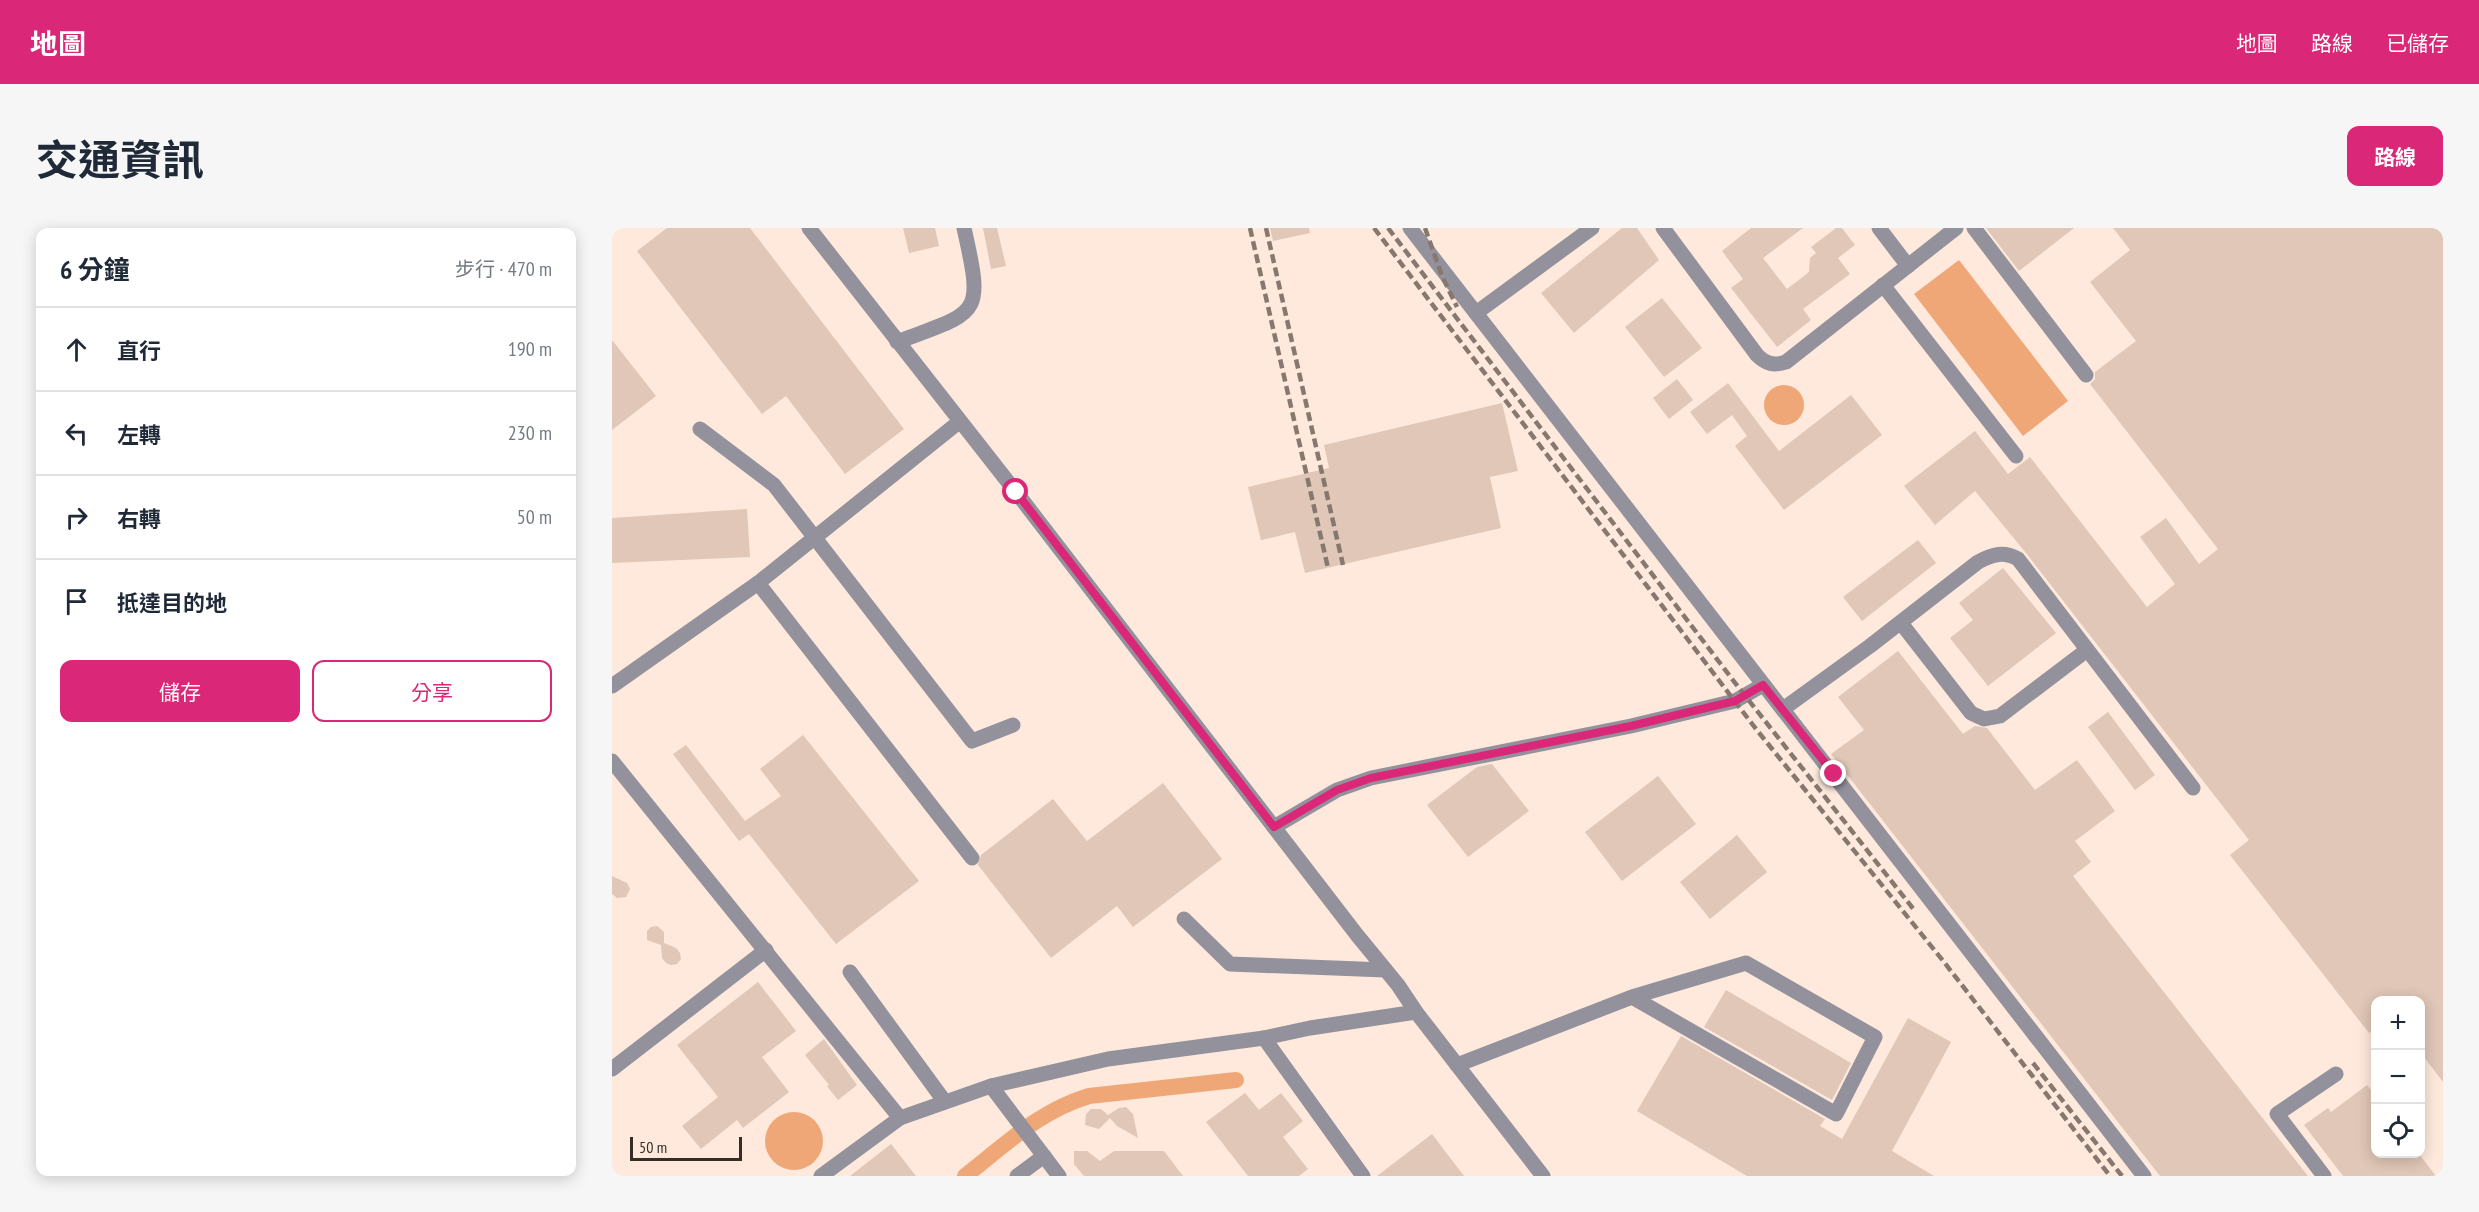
<!DOCTYPE html>
<html lang="zh-TW">
<head>
<meta charset="utf-8">
<style>
  :root { --surface:#fff; --page:#f6f6f7; --text:#1f2937; --muted:#747a83; --line:#e0e1e3; --accent:#db2777 }
  body { margin:0; font-family:"PT Sans Narrow","Noto Sans TC",sans-serif; background:var(--page); color:var(--text) }
  .controls { position:absolute; right:18px; bottom:18px; display:grid; overflow:hidden; border-radius:12px; box-shadow:0 3px 15px #0003 }
  .controls button { width:54px; height:54px; display:grid; place-items:center; padding:0; border:0; border-bottom:2px solid var(--line); background:var(--surface); color:var(--text); font:30px sans-serif }
  .scale { position:absolute; left:18px; bottom:15px; width:112px; box-sizing:border-box; padding-left:6px; border:3px solid #372d27; border-top:0; font-size:16px; line-height:21px; white-space:nowrap; color:#372d27; -webkit-text-stroke:4px #fee9dc; paint-order:stroke }
  .stop { position:absolute; width:18px; height:18px; margin:-14px; border:4px solid #db2777; border-radius:50%; background:#fff }
  .stop.end { background:#db2777; border-color:#fff; box-shadow:0 2px 6px #0008 }
  .list { margin:0; padding:0; list-style:none }
  h2 { display:flex; justify-content:space-between; align-items:center; height:78px; margin:0; padding:0 24px; font-size:26px }
  h2 small { font-size:20px; font-weight:400; color:var(--muted) }
  .list li { display:grid; grid-template-columns:39px 1fr auto; gap:18px; align-items:center; box-sizing:border-box; height:84px; padding:0 24px; border-top:2px solid var(--line) }
  .list b { display:block; font-size:22px; white-space:nowrap }
  .list em { font-size:20px; font-style:normal; color:var(--muted) }
  .actions { display:flex; gap:12px; padding:18px 24px }
  .actions a { flex:1; padding:14px 0; border:2px solid var(--accent); border-radius:12px; text-align:center; font-size:21px; color:var(--accent) }
  .actions .main { background:var(--accent); color:#fff }
  .icon { flex:none; width:33px; height:33px; fill:none; stroke:currentColor; stroke-width:2; stroke-linecap:round; stroke-linejoin:round }
  .map { position:relative; flex:none; width:1831px; height:948px; overflow:hidden; border-radius:12px }
  header { display:flex; align-items:center; gap:36px; box-sizing:border-box; height:84px; padding:0 30px; background:var(--accent); color:#fff }
  header strong { font-size:28px }
  nav { display:flex; gap:33px; margin-inline-start:auto; font-size:21px }
  .intro { display:flex; align-items:center; justify-content:space-between; box-sizing:border-box; height:144px; padding:0 36px }
  h1 { margin:0; font-size:42px }
  .button { padding:15px 27px; border-radius:12px; background:var(--accent); color:#fff; font-size:21px; font-weight:700 }
  main { display:flex; gap:36px; padding:0 36px }
  aside { flex:1; background:var(--surface); border-radius:12px; box-shadow:0 3px 15px #0003 }
  .map>svg:first-child { display:block }
  .water { fill:#f0a778 }
  .lines { fill:none; stroke-linecap:round; stroke-linejoin:round }
  .canal { stroke:#f0a778; stroke-width:16 }
  .building { fill:#e0c7b7 }
  .minor { stroke:#92919c; stroke-width:15 }
  .rail { stroke:#87786f; stroke-width:4.5; stroke-dasharray:9 4.5; stroke-linecap:butt }
  .route { stroke:#db2777; stroke-width:8 }
</style>
</head>
<body>
<header>
<strong>地圖</strong>
<nav><a>地圖</a><a>路線</a><a>已儲存</a></nav>
</header>
<div class="intro"><h1>交通資訊</h1><a class="button">路線</a></div>
<main>
<aside>
<h2>6 分鐘<small>步行 · 470 m</small></h2>
<ul class="list">
<li><svg class="icon" aria-label="ahead" viewBox="0 0 24 24"><path d="M12 20V5M6 11l6-6 6 6"/></svg><div><b>直行</b></div><em>190 m</em></li>
<li><svg class="icon" aria-label="left" viewBox="0 0 24 24"><path d="M17 20v-9H6M10 6l-5 5 5 5"/></svg><div><b>左轉</b></div><em>230 m</em></li>
<li><svg class="icon" aria-label="right" viewBox="0 0 24 24"><path d="M7 20v-9h11M14 6l5 5-5 5"/></svg><div><b>右轉</b></div><em>50 m</em></li>
<li><svg class="icon" aria-label="arrive" viewBox="0 0 24 24"><path d="M6 21V4h12l-3 4 3 4H6"/></svg><div><b>抵達目的地</b></div></li>
</ul>
<div class="actions"><a class="main">儲存</a><a>分享</a></div>
</aside>
<div class="map">
<svg width="1831" height="948" viewBox="0 0 1831 948">
  <rect width="100%" height="100%" fill="#fee9dc"/>
  <!-- water -->
  <g class="water">
    <path d="M1347,32l109,141 -45,35 -109,-142z"/>
    <circle cx="1172" cy="177" r="20"/>
    <circle cx="182" cy="913" r="29"/>
  </g>
  <g class="lines">
    <!-- canal -->
    <path class="canal" d="M353,948c40,-31 74,-65 124,-80l147,-16"/>
  </g>
  <!-- building -->
  <g class="building">
    <path d="M55,0h83l154,201 -59,45 -59,-78 -24,18 -125,-163z"/>
    <path d="M291,0h32l4,18 -30,7z"/>
    <path d="M371,0h14l9,38 -15,3z"/>
    <path d="M658,0h39l1,5 -37,8z"/>
    <path d="M1010,0h15l22,32 -85,73 -33,-40z"/>
    <path d="M1139,0h52l-40,30 24,31 22,-17 1,-14 6,-5 -5,-6 25,-19h6l13,17 -17,13 12,16 -47,35 8,11 -34,27 -46,-59 12,-9 -21,-28z"/>
    <path d="M1374,0h88l-55,43z"/>
    <path d="M1501,0h330v854l-22,-29v-53h-45v28l-7,5 -139,-178 19,-15 -223,-287 -51,-62 -40,34 -31,-39 71,-55 33,43 22,-17 117,150 28,-23 -35,-47 26,-19 33,46 19,-15 -128,-165 5,-5v-7l41,-31 -46,-59 40,-32z"/>
    <path d="M1050,70l40,50 -38,29 -39,-50z"/>
    <path d="M0,112l44,56 -44,34z"/>
    <path d="M1065,151l16,21 -24,19 -16,-21z"/>
    <path d="M1116,155l51,68 72,-56 31,40 -98,75 -49,-64 12,-10 -15,-21 -25,19 -17,-22z"/>
    <path d="M890,175l16,68 -28,6 11,51 -196,45 -10,-41 -34,8 -13,-53 81,-19 -5,-23z"/>
    <path d="M135,281l3,48 -138,6v-45z"/>
    <path d="M1306,312l18,23 -74,58 -19,-24z"/>
    <path d="M1391,340l53,65 -68,53 -38,-48 23,-18 -14,-17z"/>
    <path d="M1286,423l65,83 12,-8 12,2 48,62 42,-30 38,51 -40,30 16,21 -18,14 235,300h-148l-329,-422 33,-24 -26,-33z"/>
    <path d="M1496,484l47,63 -20,15 -47,-63z"/>
    <path d="M191,507l116,146 -83,63 -87,-110 -10,7 -66,-87 13,-9 59,76 36,-25 -21,-27z"/>
    <path d="M880,536l37,47 -61,46 -41,-52 50,-38z"/>
    <path d="M1046,548l38,48 -74,57 -37,-49z"/>
    <path d="M551,555l59,76 -89,68 -16,-21 -66,52 -73,-93 3,-10 72,-56 34,42z"/>
    <path d="M1125,607l30,37 -57,47 -30,-37z"/>
    <path d="M0,648l15,7 3,6 -4,8 -9,1 -5,-4z"/>
    <path d="M45,698l7,6v11l12,5 4,5 1,6 -4,5 -6,1 -5,-2 -4,-5 -1,-13 -14,-5v-9l4,-4z"/>
    <path d="M146,754l38,49 -34,26 27,35 -46,36 -6,-8 -36,29 -19,-23 36,-29 -41,-52z"/>
    <path d="M1114,762l125,73 -19,37 -128,-73z"/>
    <path d="M1296,790l43,24 -59,109 42,25h-187l-110,-65 44,-75 144,83 -5,7 22,13z"/>
    <path d="M212,811l33,46 -19,15 -11,-14 2,-1 -24,-30z"/>
    <path d="M1755,857l9,11v58h43l17,22h-93l-39,-51 24,-17 3,4z"/>
    <path d="M633,865l14,17 22,-17 22,28 -20,16 25,32 -9,7h-51l-42,-54z"/>
    <path d="M514,879l7,7 5,24 -21,-12 -7,-8 -11,11 -14,-4 1,-11 5,-5h10l7,6 11,-7z"/>
    <path d="M820,906l32,42h-87z"/>
    <path d="M279,916l25,32h-66z"/>
    <path d="M462,923h13l13,10 14,-10h50l19,25h-99l-10,-12z"/>
  </g>
  <g class="lines">
    <!-- minor -->
    <g class="minor">
      <path d="M197,0l207,264 341,443 41,50 18,27 127,164"/>
      <path d="M798,0l734,948"/>
      <path d="M1051,0l94,127c9,9 17,11 29,7l170,-134"/>
      <path d="M1267,0l29,38"/>
      <path d="M1362,0l112,147"/>
      <path d="M1271,57l133,171"/>
      <path d="M864,85l116,-85"/>
      <path d="M285,114c83,-31 87,-25 67,-114"/>
      <path d="M88,201l74,56 198,256 41,-16"/>
      <path d="M146,355l214,275"/>
      <path d="M1289,395l70,90 13,6 16,-3 87,-66"/>
      <path d="M0,458l146,-103 201,-161"/>
      <path d="M1171,481l87,-63 108,-84c15,-8 26,-11 40,-3l175,229"/>
      <path d="M0,533l288,357 -79,58"/>
      <path d="M662,599l63,-37 34,-12 260,-52 104,-25 28,-16"/>
      <path d="M572,691l46,45 155,6"/>
      <path d="M238,744l95,130"/>
      <path d="M652,810l99,138"/>
      <path d="M845,837l175,-68 114,-34 129,74 -39,77 -204,-117"/>
      <path d="M0,841l154,-119"/>
      <path d="M379,858l68,90"/>
      <path d="M288,890l91,-32 117,-27 156,-21 46,-10 106,-16"/>
      <path d="M405,948l27,-20"/>
      <path d="M1712,948l-47,-62 59,-40"/>
    </g>
    <!-- rail -->
    <g class="rail">
      <path d="M638,0l78,340"/>
      <path d="M654,0l77,337"/>
      <path d="M762,0l382,501 188,233 166,214"/>
      <path d="M776,0l351,460 176,223"/>
      <path d="M813,0l17,48 15,31"/>
      <path d="M1421,835l89,113"/>
    </g>
  </g>
  <g class="lines">
    <!-- route -->
    <path class="route" d="M404,264l258,335 63,-37 34,-12 260,-52 104,-25 28,-16 71,89"/>
  </g>
</svg>
<div class="controls">
<button>+</button>
<button>−</button>
<button><svg class="icon" aria-label="locate" viewBox="0 0 24 24"><circle cx="12" cy="12" r="6"/><path d="M12 2v4M12 18v4M2 12h4M18 12h4"/></svg></button>
</div>
<div class="scale">50 m</div>
<div class="stop" style="left:404px;top:264px"></div>
<div class="stop end" style="left:1222px;top:546px"></div>
</div>
</main>
</body>
</html>
